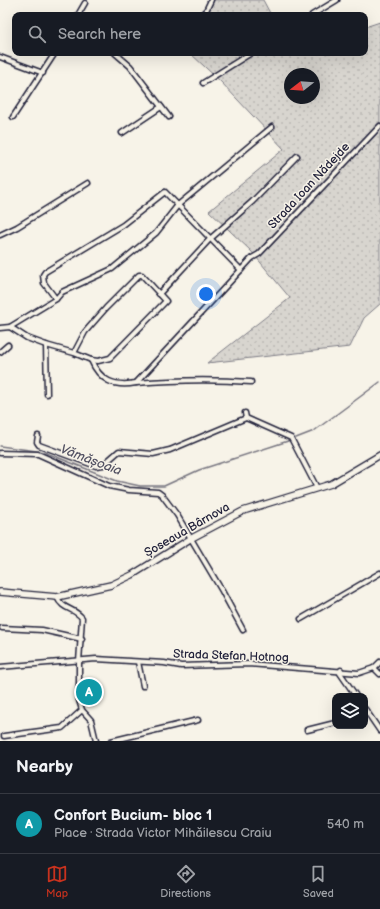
<!DOCTYPE html>
<html lang="en">
<head>
<meta charset="utf-8">
<style>
  :root { --surface:#171b24; --page:#242831; --text:#f1f3f6; --muted:#9ea1a6; --line:#363941; --accent:#c8321e }
  body { margin:0; font-family:"Balsamiq Sans",sans-serif; background:var(--page); color:var(--text) }
  .controls { position:absolute; right:12px; bottom:12px; display:grid; overflow:hidden; border-radius:8px; box-shadow:0 4px 16px #0002 }
  .controls button { width:36px; height:36px; display:grid; place-items:center; padding:0; border:0; border-bottom:1px solid var(--line); background:var(--surface); color:var(--text); font:20px sans-serif }
  .compass { position:absolute; left:284px; top:68px; width:36px; height:36px; border-radius:50%; background:var(--surface); box-shadow:0 4px 16px #0002; rotate:253deg }
  .you { position:absolute; left:206px; top:294px; width:14px; height:14px; margin:-10px; border:3px solid #fff; border-radius:50%; background:#1a73e8; box-shadow:0 0 0 6px #1a73e833 }
  .badge { display:grid; place-items:center; width:26px; height:26px; border-radius:50%; background:var(--accent); color:#fff; font-size:13px; font-weight:700 }
  .pin { position:absolute; translate:-50% -50%; border:2px solid #fff; box-shadow:0 1px 4px #0006 }
  .list { margin:0; padding:0; list-style:none }
  h2 { display:flex; justify-content:space-between; align-items:center; height:52px; margin:0; padding:0 16px; font-size:17px }
  h2 small { font-size:13px; font-weight:400; color:var(--muted) }
  .list li { display:grid; grid-template-columns:26px 1fr auto; gap:12px; align-items:center; box-sizing:border-box; height:60px; padding:0 16px; border-top:1px solid var(--line) }
  .list b { display:block; font-size:15px; white-space:nowrap }
  .list p { margin:0; font-size:13px; white-space:nowrap; color:var(--muted) }
  .list em { font-size:13px; font-style:normal; color:var(--muted) }
  .icon { flex:none; width:22px; height:22px; fill:none; stroke:currentColor; stroke-width:2; stroke-linecap:round; stroke-linejoin:round }
  .map { position:relative; flex:none; width:380px; height:741px; overflow:hidden }
  .search { position:absolute; background:var(--surface); box-shadow:0 4px 16px #0002; left:12px; right:12px; top:12px; height:44px; display:flex; align-items:center; gap:10px; box-sizing:border-box; padding:0 14px; border-radius:8px; color:var(--muted); font-size:15px }
  .sheet { height:112px; background:var(--surface) }
  nav { display:flex; justify-content:space-around; align-items:center; box-sizing:border-box; height:56px; border-top:1px solid var(--line); background:var(--surface); font-size:11px; color:var(--muted) }
  nav a { display:grid; justify-items:center; gap:2px }
  nav .on { color:var(--accent) }
  .map>svg:first-child { display:block }
  .grass { fill:url(#grass-dots); stroke:#7d7c85; fill-rule:evenodd }
  .lines { fill:none; stroke-linecap:round; stroke-linejoin:round }
  .stream { stroke:#76747f; stroke-width:1.5 }
  .minor-casing { stroke:#22223b; stroke-width:7 }
  .secondary-casing { stroke:#22223b; stroke-width:8 }
  .minor { stroke:#f7f3e8; stroke-width:4 }
  .secondary { stroke:#f7f3e8; stroke-width:5.5 }
  .labels { text-anchor:middle; dominant-baseline:central; stroke-width:3; stroke-linejoin:round; paint-order:stroke }
  .street-label { font-size:12px; fill:#22223b; stroke:#f7f3e8 }
  .water-label { font-size:13px; font-style:italic; fill:#535263; stroke:#f7f3e8 }
</style>
</head>
<body>
<div class="map">
<svg width="380" height="741" viewBox="0 0 380 741">
  <defs>
    <pattern id="grass-dots" width="8" height="8" patternUnits="userSpaceOnUse"><rect width="8" height="8" fill="#d8d5cf"/><path d="M2 2h.1M6 6h.1" fill="none" stroke="#b9b7b3" stroke-width="1.8" stroke-linecap="round"/></pattern>
  </defs>
  <rect width="100%" height="100%" fill="#f7f3e8"/>
  <filter id="ink" filterUnits="userSpaceOnUse"><feTurbulence type="fractalNoise" baseFrequency=".025" numOctaves="2"/><feDisplacementMap in="SourceGraphic" scale="8" xChannelSelector="R" yChannelSelector="G"/><feConvolveMatrix kernelMatrix="1 2 1 2 8 2 1 2 1" color-interpolation-filters="sRGB"/></filter>
  <g filter="url(#ink)">
    <!-- grass -->
    <g class="grass">
      <path d="M214,0h49l8,15h-76z"/>
      <path d="M380,22v282l-16,14 -14,29 -143,16 83,-65 -39,-47 -42,-40 75,-62 -63,-67 -31,-29h175v-26zM290,74h24v24h-24z"/>
    </g>
    <g class="lines">
      <!-- stream -->
      <g class="stream">
        <path d="M296,438l18,-7 66,-49"/>
        <path d="M0,446l44,6 73,29 23,5h24l35,-16 89,-29"/>
      </g>
      <defs>
        <g id="minor">
          <path d="M78,15l7,-12"/>
          <path d="M204,15l7,-15"/>
          <path d="M312,15l25,-15"/>
          <path d="M115,53l15,13 39,51"/>
          <path d="M0,57l43,16"/>
          <path d="M203,83l48,-30"/>
          <path d="M13,117l42,-64"/>
          <path d="M122,133l39,-26"/>
          <path d="M0,235l17,-8 71,-44"/>
          <path d="M159,294l51,-55 42,-37 45,-46"/>
          <path d="M56,299l-12,-16 -1,-8 2,-3 78,-47 42,-33 76,78"/>
          <path d="M10,327l46,-28 6,-7 50,-23 44,-36 22,-28 94,-78"/>
          <path d="M0,328l10,-1 17,11 19,7 28,8 17,7 7,1 12,-3 56,-57 -24,-26h-3l-33,33 -21,24 -11,21"/>
          <path d="M46,345l1,49"/>
          <path d="M0,352l8,-7"/>
          <path d="M91,360c9,21 23,27 45,23l116,-125 7,-4 121,-128"/>
          <path d="M136,383c38,-3 76,-4 115,-1"/>
          <path d="M245,413l1,5 45,20 26,50"/>
          <path d="M38,436l-1,6 2,3 57,21 7,-1 16,-14 34,3 17,-4 76,-32"/>
          <path d="M0,453l38,1 71,32 20,4 29,2 4,3 15,20 45,76 21,39"/>
          <path d="M57,597c5,13 18,11 25,21l-3,44v38l3,10 9,10 5,21"/>
          <path d="M301,619l79,-46"/>
          <path d="M2,628l40,2 40,9"/>
          <path d="M138,662l5,24"/>
          <path d="M0,667l96,-8 68,4 17,3 67,-2 111,9 15,-5 6,6"/>
          <path d="M374,668l6,-6"/>
          <path d="M341,670l-1,3 16,23"/>
          <path d="M365,709l15,22"/>
          <path d="M307,730l28,-7"/>
          <path d="M4,736l58,-8 20,-18"/>
          <path d="M111,741l87,-21"/>
        </g>
        <path id="secondary" d="M0,592l57,5 54,-12 21,-10 58,-36 53,-28 88,-27 49,-29"/>
      </defs>
      <!-- minor casing -->
      <use href="#minor" class="minor-casing"/>
      <!-- secondary casing -->
      <use href="#secondary" class="secondary-casing"/>
      <!-- minor -->
      <use href="#minor" class="minor"/>
      <!-- secondary -->
      <use href="#secondary" class="secondary"/>
    </g>
  </g>
  <g class="labels">
    <!-- street labels -->
    <g class="street-label">
      <text transform="translate(309 186) rotate(-47)">Strada Ioan Nădejde</text>
      <text transform="translate(187 530) rotate(-30)">Șoseaua Bârnova</text>
      <text transform="translate(231 656) rotate(2)">Strada Stefan Hotnog</text>
    </g>
    <!-- water labels -->
    <g class="water-label">
      <text transform="translate(91 460) rotate(21)">Vămășoaia</text>
    </g>
  </g>
</svg>
<div class="controls">
<button><svg class="icon" aria-label="layers" viewBox="0 0 24 24"><path d="M12 4l9 5-9 5-9-5zM3 14l9 5 9-5"/></svg></button>
</div>
<svg class="compass" viewBox="-18 -18 36 36"><path d="M0-13l5 13h-10z" fill="#e53935"/><path d="M0 13l5-13h-10z" fill="#9ea1a6"/></svg>
<div class="you"></div>
<div class="pin badge" style="left:89px;top:692px;background:#0f9aa8">A</div>
<div class="search"><svg class="icon" aria-label="search" viewBox="0 0 24 24"><circle cx="10" cy="10" r="6"/><path d="M15 15l6 6"/></svg>Search here</div>
</div>
<section class="sheet">
<h2>Nearby<small></small></h2>
<ul class="list">
<li><span class="badge" style="background:#0f9aa8">A</span><div><b>Confort Bucium- bloc 1</b><p>Place · Strada Victor Mihăilescu Craiu</p></div><em>540 m</em></li>
</ul>
</section>
<nav>
<a class="on"><svg class="icon" aria-label="map" viewBox="0 0 24 24"><path d="M3 6l6-2 6 2 6-2v14l-6 2-6-2-6 2zM9 4v14M15 6v14"/></svg>Map</a>
<a><svg class="icon" aria-label="directions" viewBox="0 0 24 24"><path d="M12 3l9 9-9 9-9-9zM9 14v-3h6M13 9l2 2-2 2"/></svg>Directions</a>
<a><svg class="icon" aria-label="saved" viewBox="0 0 24 24"><path d="M7 4h10v16l-5-4-5 4z"/></svg>Saved</a>
</nav>
</body>
</html>
